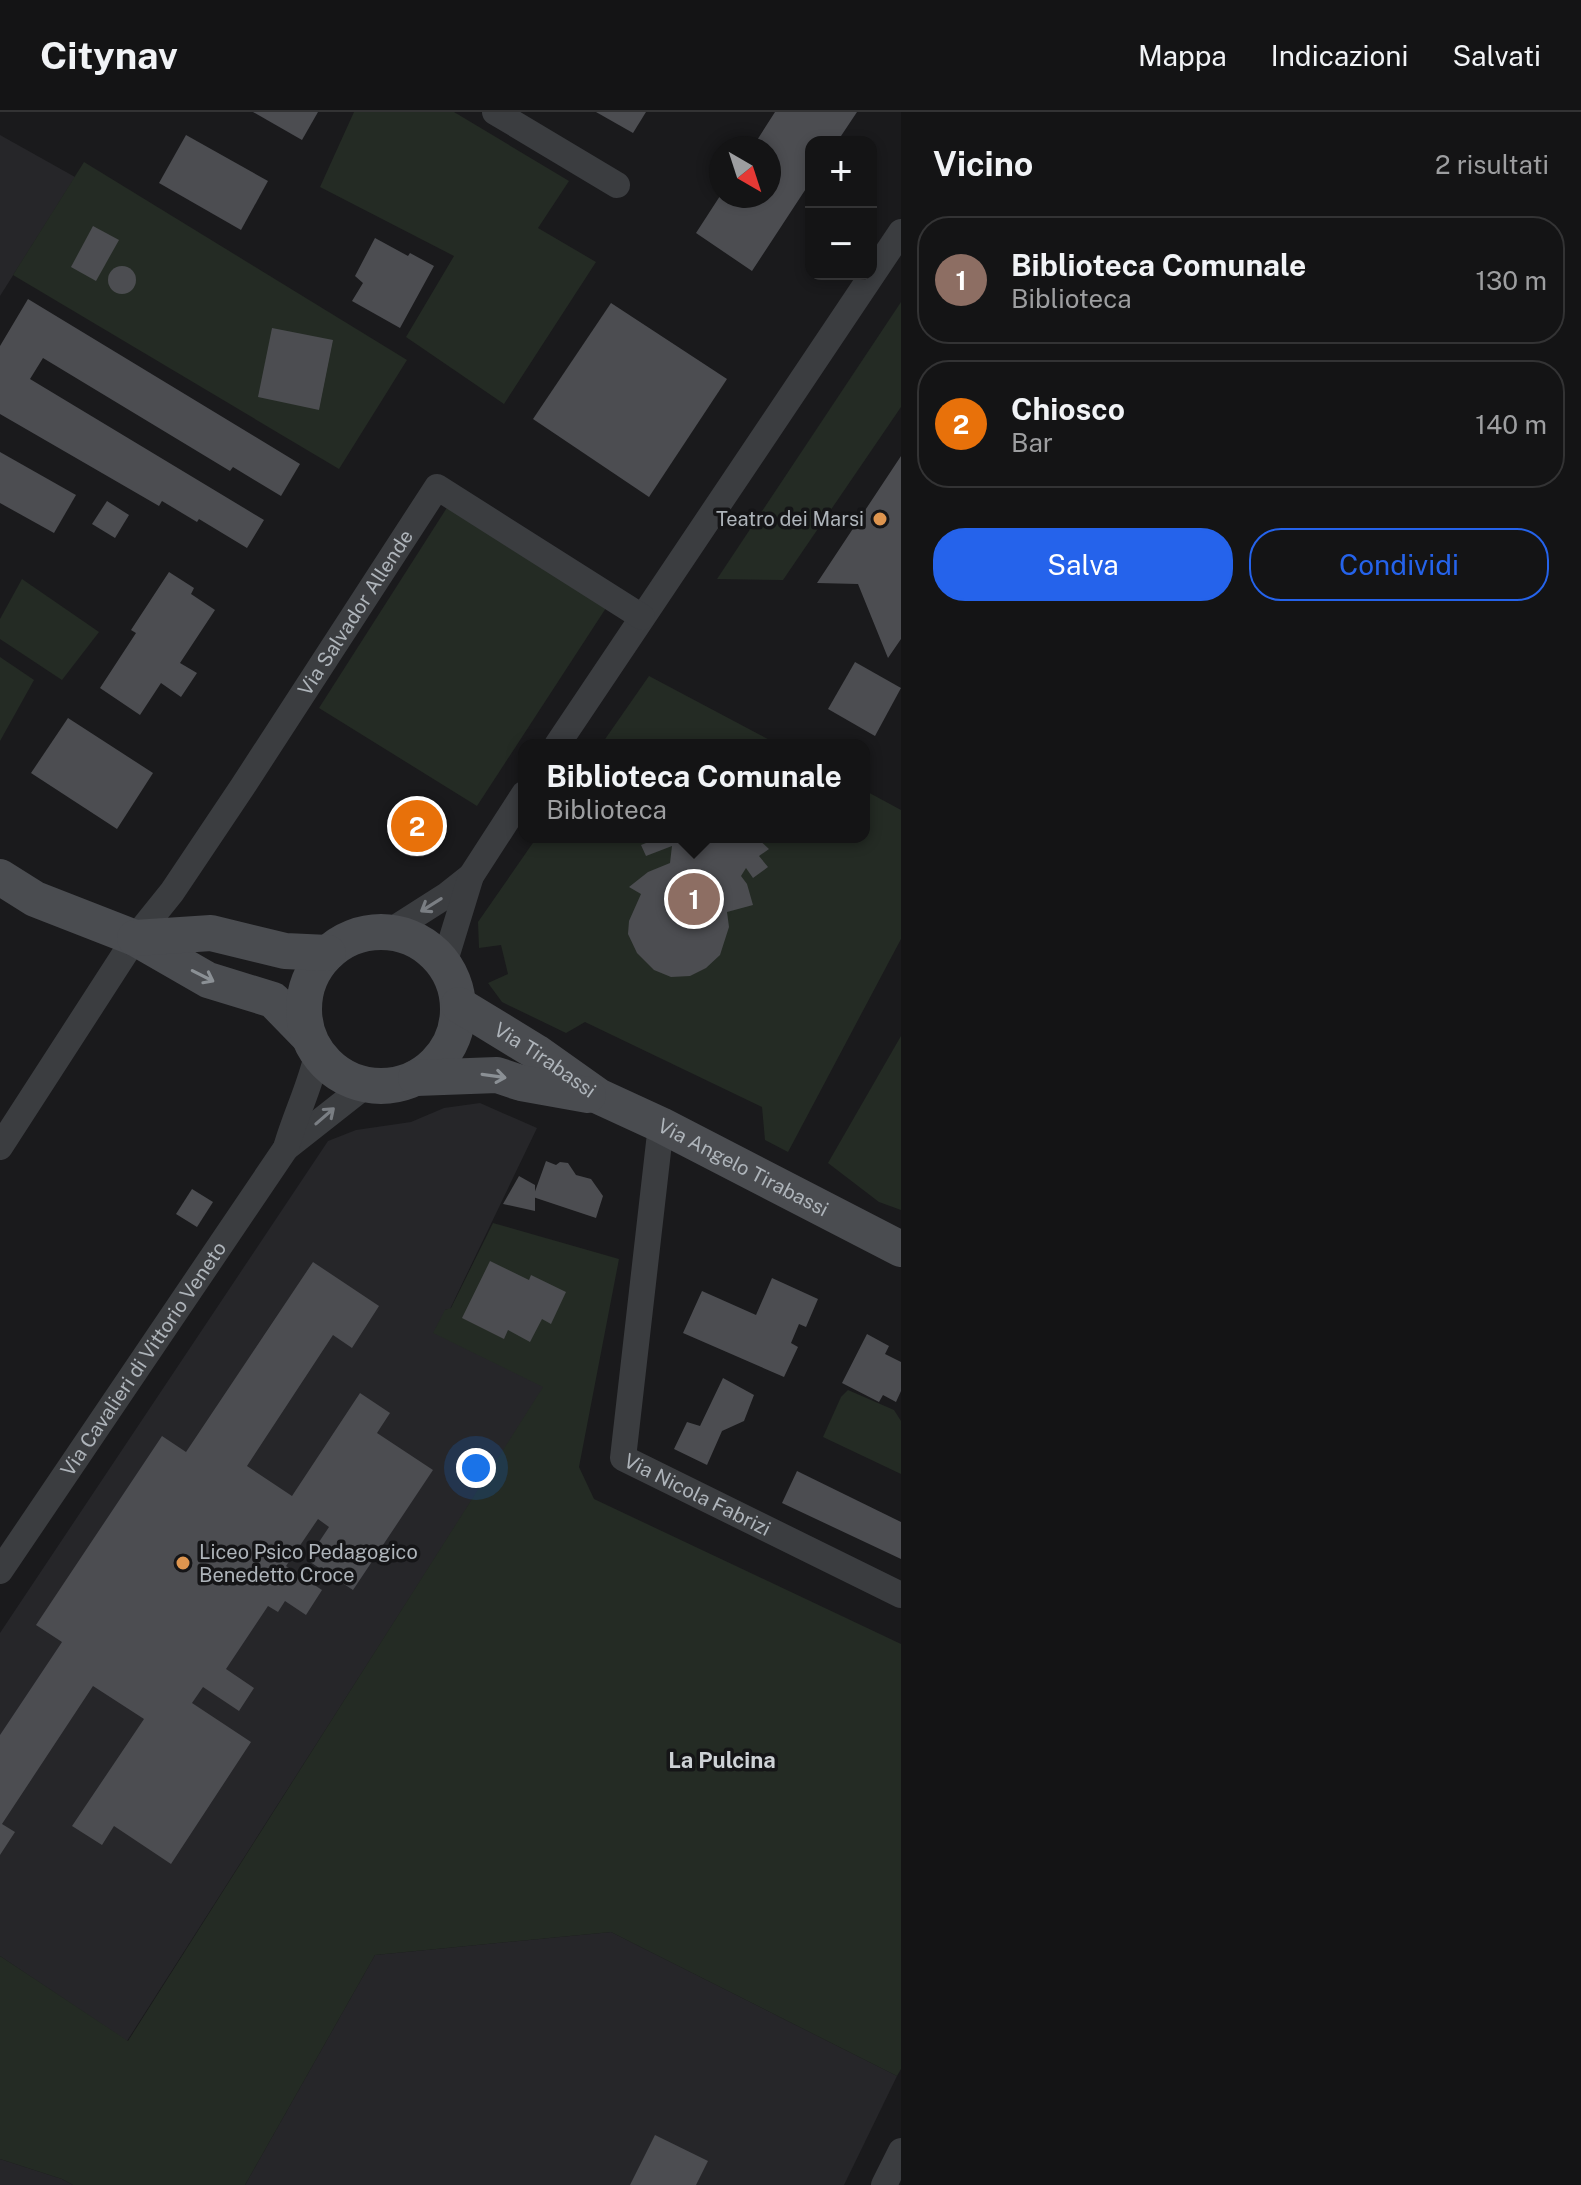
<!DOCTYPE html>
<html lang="it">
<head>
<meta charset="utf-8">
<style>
  :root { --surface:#141415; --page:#212122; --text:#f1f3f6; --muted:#9d9ea0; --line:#333334; --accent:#2563eb }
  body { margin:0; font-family:"Public Sans",sans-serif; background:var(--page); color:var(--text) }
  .controls { position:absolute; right:24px; top:24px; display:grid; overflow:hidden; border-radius:16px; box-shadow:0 4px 12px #0003 }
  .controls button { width:72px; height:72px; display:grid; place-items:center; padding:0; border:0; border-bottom:2px solid var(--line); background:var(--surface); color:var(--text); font:40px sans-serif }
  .compass { position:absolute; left:709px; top:24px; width:72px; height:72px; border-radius:50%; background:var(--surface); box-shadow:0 4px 12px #0003; rotate:141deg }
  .you { position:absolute; left:476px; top:1356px; width:28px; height:28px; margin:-20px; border:6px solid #fff; border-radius:50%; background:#1a73e8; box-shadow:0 0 0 12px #1a73e833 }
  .badge { display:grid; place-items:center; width:52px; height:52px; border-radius:50%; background:var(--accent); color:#fff; font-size:26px; font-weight:700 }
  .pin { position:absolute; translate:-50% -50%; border:4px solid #fff; box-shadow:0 2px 8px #0006 }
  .popup { position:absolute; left:518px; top:627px; width:352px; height:104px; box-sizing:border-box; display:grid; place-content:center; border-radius:16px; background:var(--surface); filter:drop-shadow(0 2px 6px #0005); font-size:26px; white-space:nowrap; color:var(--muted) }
  .popup b { font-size:30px; color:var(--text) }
  .popup::after { content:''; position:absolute; left:50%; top:100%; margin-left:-16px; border:16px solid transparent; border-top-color:var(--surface) }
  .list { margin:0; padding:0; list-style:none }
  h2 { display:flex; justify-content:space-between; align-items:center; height:104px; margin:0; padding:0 32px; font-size:34px }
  h2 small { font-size:26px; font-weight:400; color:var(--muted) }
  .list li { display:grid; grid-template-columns:52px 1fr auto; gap:24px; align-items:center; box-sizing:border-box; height:128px; margin:0 16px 16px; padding:0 16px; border:2px solid var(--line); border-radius:32px }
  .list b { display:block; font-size:30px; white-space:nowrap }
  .list p { margin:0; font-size:26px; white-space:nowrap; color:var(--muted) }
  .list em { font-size:26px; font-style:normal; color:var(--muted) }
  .actions { display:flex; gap:16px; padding:24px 32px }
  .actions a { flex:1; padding:18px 0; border:2px solid var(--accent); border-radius:32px; text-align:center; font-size:28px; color:var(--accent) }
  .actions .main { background:var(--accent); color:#fff }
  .map { position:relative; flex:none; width:901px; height:2073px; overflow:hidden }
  header { display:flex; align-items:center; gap:48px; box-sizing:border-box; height:112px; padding:0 40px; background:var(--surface); border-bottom:2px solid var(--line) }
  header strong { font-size:38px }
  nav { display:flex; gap:44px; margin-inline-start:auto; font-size:28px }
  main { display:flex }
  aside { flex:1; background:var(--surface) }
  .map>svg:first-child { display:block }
  .built { fill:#262629 }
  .green { fill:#242b24 }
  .building { fill:#4c4d51 }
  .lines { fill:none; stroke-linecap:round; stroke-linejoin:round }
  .street { stroke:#3b3d40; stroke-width:26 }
  .secondary { stroke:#4a4c50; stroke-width:36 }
  .oneway { stroke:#7a7e83 }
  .oneway2 { stroke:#8b9095 }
  .poi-dot { fill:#de954f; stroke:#151517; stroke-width:3 }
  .labels { text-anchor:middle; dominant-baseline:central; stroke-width:7; stroke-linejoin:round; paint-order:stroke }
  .poi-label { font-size:20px; fill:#aeb4ba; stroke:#151517; text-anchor:end }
  .street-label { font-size:20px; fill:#aeb4ba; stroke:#151517 }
  .neighbourhood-label { font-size:22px; font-weight:bold; fill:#ced2d6; stroke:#151517 }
</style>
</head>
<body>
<header>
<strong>Citynav</strong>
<nav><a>Mappa</a><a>Indicazioni</a><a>Salvati</a></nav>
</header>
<main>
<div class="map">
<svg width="901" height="2073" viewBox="0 0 901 2073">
  <rect width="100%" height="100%" fill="#1a1a1c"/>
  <!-- built -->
  <g class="built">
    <path d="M0,23l75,42 -75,119z"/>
    <path d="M480,991l57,25 -87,181 -5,1 99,77 -417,654 -127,-85v-323l328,-492 28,-11 55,-8 33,-14z"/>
    <path d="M611,1820l286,144 -53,109h-599l130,-230z"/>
    <path d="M0,2047l62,20 11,6h-73z"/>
  </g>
  <!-- green -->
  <g class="green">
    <path d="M354,0h100l115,69 -31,47 58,34 -92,142 -98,-67 48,-81 -134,-69z"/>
    <path d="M84,50l323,198 -68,109 -326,-194z"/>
    <path d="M901,190v105l-118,173 -66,-1z"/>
    <path d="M448,394l158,102 -129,198 -158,-98z"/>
    <path d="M22,467l77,53 -37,48 -62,-41v-20z"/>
    <path d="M0,545l34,23 -34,61z"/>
    <path d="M649,564l130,69h-178z"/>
    <path d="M864,678l37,20v129l-113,213 -23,-12 -3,-33 -177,-85 -19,11 -64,-31 -14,-19 20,-9 -7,-29 -22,3 -1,-26 59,-85h327z"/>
    <path d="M901,924v174l-22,-8 -51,-39z"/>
    <path d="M493,1111l126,36 -40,208 15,32 307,145v425l-4,7 -286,-144 -236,23 -130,230h-172l-11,-6 -62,-20v-203l128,85 415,-654 -110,-54 12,-23 6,-2z"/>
    <path d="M848,1278l46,20 7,11v53l-78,-37 18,-40z"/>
  </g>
  <!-- building -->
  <g class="building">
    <path d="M253,0h65l-16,28z"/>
    <path d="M596,0h50l-13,21z"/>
    <path d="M775,0h82l-20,30h-26v39l-59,90 -56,-38 24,-37h49v-48h-17z"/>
    <path d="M186,23l82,46 -27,49 -82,-47z"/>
    <path d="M93,114l26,14 -23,41 -25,-14z"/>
    <path d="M375,126l33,18 2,-3 24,13 -34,62 -48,-27 11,-18 -8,-7z"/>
    <circle cx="122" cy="168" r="14"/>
    <path d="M28,187l272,165 -19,32 -48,-29 -3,4 -187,-113 -13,21 234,141 -17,28 -48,-29 -2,3 -35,-21 -3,5 -159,-92v-68z"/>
    <path d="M611,191l116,76 -78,118 -116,-78z"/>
    <path d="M272,216l61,12 -14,70 -61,-13z"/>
    <path d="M0,340l76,43 -22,38 -54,-30z"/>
    <path d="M901,344v183l-13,19 -30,-74 -41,-1z"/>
    <path d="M107,389l22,14 -14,23 -23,-14z"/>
    <path d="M169,460l25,16 -3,6 24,16 -35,53 17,10 -16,24 -20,-14 -21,32 -40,-27 36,-55 -5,-3z"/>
    <path d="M855,550l46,26 -26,48 -47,-27z"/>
    <path d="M68,606l85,55 -36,56 -86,-56z"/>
    <circle cx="417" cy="716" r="29"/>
    <path d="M661,725h95l13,12 -10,7 9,11 -15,11 -7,-10 -5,8 6,8 6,21 -26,7 2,15 -9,28 -14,13 -16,8 -19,1 -17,-7 -17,-17 -9,-19 1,-13 12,-27 -12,-7 19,-15 22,-9 2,-17 -26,10 -5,-11z"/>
    <path d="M546,1049l10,4 4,-3 8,1 8,12 15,4 12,17 -7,22 -63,-21z"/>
    <path d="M519,1064l16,9v26l-32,-7z"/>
    <path d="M192,1077l21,13 -16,25 -21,-13z"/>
    <path d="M490,1149l39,19 2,-5 35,17 -15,32 -9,-5 -12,23 -22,-12 -4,9 -42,-21z"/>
    <path d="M313,1150l66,44 -27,42 -19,-13 -86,131 45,30 68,-103 30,20 -13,20 56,37 -80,120 -46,-30 22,-33 -11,-8 -32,47 36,24 -16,25 -21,-14 -7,11 -10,-6 -42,63 28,19 -15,23 -36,-24 -11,16 59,39 -80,122 -57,-38 -12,19 -30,-19 72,-107 -51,-33 -91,138 13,8 -15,23v-120l62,-93 -26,-17 126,-189 24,16z"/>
    <path d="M772,1166l46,21 -12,28 -7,-3 -8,19 7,4 -14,30 -101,-44 19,-42 54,24z"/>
    <path d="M867,1222l22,12 -4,8 16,8v29l-5,11 -13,-7 -4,7 -37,-19z"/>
    <path d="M723,1266l31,17 -10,26 -22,10 -15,34 -33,-16 13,-27 13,4z"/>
    <path d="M797,1359l104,51v37l-119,-56z"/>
    <path d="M655,2023l53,26 -12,24h-66z"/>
  </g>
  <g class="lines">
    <!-- street -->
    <g class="street">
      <path d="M495,0l122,73"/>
      <path d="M557,633l344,-513"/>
      <path d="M389,820l58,-37 24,-19"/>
      <path d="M444,852l27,-88 53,-82"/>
      <path id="s1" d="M661,1013l-38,333 278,137"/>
      <path id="s2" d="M0,1035l135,-209 37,-46 71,-106 194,-299 205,130"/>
      <path d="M286,1036l80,-63"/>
      <path id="s3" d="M0,1459l286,-423c9,-32 24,-61 31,-93"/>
      <path d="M884,2073l17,-34"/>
    </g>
    <!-- secondary -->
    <g class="secondary">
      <path d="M0,765l35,22 100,39 73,42 65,20 34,35"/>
      <circle cx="381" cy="897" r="77"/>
      <path d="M135,826l76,-5 74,18 43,2"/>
      <path id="s4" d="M459,893l77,47 62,44 63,29 240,124"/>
      <path d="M416,966l81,-3 24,8 67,12"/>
    </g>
  </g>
  <!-- one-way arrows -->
  <defs><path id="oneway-shaft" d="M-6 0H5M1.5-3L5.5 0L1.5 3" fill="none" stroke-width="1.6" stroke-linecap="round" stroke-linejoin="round" transform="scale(2)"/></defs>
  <g class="oneway">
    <use href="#oneway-shaft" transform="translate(431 793) rotate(148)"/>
    <use href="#oneway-shaft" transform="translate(325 1004) rotate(-41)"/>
  </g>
  <g class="oneway2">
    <use href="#oneway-shaft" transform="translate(203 864) rotate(27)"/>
    <use href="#oneway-shaft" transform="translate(494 964) rotate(8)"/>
  </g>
  <!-- markers -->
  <g class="poi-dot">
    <circle cx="880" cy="407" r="8"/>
    <circle cx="183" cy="1451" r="8"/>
  </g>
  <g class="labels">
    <!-- poi labels -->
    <g class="poi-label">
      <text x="864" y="407">Teatro dei Marsi</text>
      <text x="199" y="1440" text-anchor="start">Liceo Psico Pedagogico<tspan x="199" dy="23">Benedetto Croce</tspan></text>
    </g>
    <!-- street labels -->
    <g class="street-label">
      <text stroke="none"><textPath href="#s2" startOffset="642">Via Salvador Allende</textPath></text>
      <text stroke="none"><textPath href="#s4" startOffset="102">Via Tirabassi</textPath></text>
      <text stroke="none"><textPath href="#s4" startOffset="328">Via Angelo Tirabassi</textPath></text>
      <text stroke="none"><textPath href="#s3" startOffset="256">Via Cavalieri di Vittorio Veneto</textPath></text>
      <text stroke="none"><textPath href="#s1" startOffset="418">Via Nicola Fabrizi</textPath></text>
    </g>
    <!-- neighbourhood labels -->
    <g class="neighbourhood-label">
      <text x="722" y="1648">La Pulcina</text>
    </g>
  </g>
</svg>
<div class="controls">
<button>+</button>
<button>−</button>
</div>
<svg class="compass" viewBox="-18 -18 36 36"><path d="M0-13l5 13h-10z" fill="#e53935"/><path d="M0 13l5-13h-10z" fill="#9d9ea0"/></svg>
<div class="you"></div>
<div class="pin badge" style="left:694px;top:787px;background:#8d6e63">1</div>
<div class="popup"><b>Biblioteca Comunale</b>Biblioteca</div>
<div class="pin badge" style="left:417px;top:714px;background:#e8710a">2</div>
</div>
<aside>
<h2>Vicino<small>2 risultati</small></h2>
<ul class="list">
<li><span class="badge" style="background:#8d6e63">1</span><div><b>Biblioteca Comunale</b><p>Biblioteca</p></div><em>130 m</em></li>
<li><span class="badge" style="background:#e8710a">2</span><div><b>Chiosco</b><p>Bar</p></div><em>140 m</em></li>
</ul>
<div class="actions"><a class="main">Salva</a><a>Condividi</a></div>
</aside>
</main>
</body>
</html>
